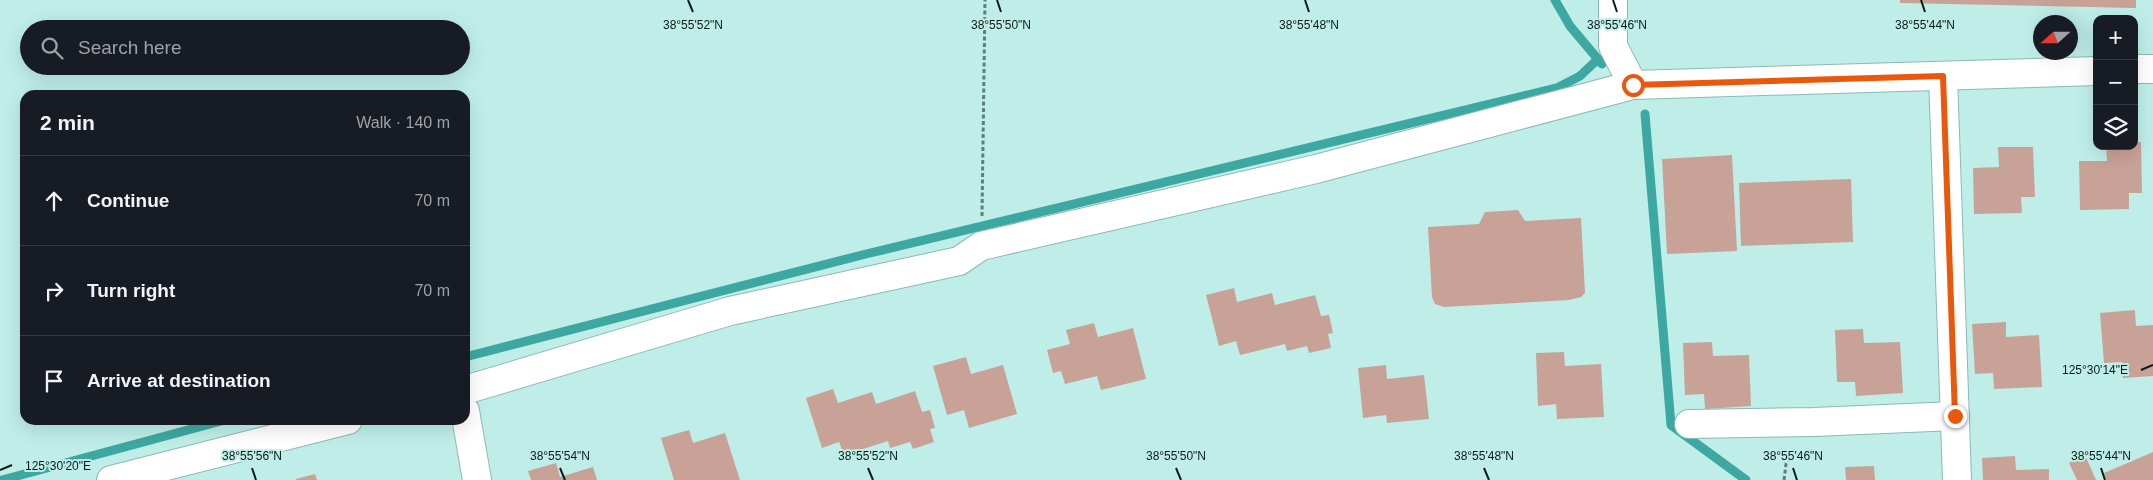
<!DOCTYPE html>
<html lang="en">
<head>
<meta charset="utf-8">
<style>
  :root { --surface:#171b24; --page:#242831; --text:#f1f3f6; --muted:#9ea1a6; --line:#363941 }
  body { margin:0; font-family:Arial,sans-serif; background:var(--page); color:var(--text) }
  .controls { position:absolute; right:15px; top:15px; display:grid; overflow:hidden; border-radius:10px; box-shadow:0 5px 20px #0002 }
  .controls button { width:45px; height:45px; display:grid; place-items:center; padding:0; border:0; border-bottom:1px solid var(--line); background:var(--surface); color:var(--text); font:25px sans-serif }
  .compass { position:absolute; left:2033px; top:15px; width:45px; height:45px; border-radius:50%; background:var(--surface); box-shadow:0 5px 20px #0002; rotate:249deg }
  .stop { position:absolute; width:15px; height:15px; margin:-11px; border:4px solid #ea580c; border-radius:50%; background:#fff }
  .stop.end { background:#ea580c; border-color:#fff; box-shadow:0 1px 5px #0008 }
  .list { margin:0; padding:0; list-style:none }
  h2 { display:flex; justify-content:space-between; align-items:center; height:65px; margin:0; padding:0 20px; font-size:21px }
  h2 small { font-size:16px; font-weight:400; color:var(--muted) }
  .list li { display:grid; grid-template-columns:32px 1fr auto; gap:15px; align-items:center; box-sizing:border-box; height:90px; padding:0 20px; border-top:1px solid var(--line) }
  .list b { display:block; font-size:19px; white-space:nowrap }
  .list em { font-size:16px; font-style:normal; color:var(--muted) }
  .icon { flex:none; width:28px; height:28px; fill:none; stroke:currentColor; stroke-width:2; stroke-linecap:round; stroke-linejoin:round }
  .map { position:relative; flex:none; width:2153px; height:480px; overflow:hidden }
  .search { position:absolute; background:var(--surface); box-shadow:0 5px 20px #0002; left:20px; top:20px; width:450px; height:55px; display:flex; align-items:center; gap:12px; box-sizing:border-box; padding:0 18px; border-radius:28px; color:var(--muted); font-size:19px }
  .panel { position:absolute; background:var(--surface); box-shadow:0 5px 20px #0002; left:20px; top:90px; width:450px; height:335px; border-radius:15px }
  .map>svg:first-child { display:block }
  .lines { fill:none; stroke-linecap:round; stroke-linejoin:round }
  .stream { stroke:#3da8a1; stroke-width:9 }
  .building { fill:#c8a296 }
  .minor-casing { stroke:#8bb9b5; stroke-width:30 }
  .path { stroke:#5e7f7b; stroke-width:3; stroke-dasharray:4 2.5; stroke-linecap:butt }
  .minor { stroke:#fff; stroke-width:28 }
  .route { stroke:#ea580c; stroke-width:6 }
  .ticks { fill:none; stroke:#091c1a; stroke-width:2 }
  .ticks-label { font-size:12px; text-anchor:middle; fill:#091c1a; stroke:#bfeee9; stroke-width:4; stroke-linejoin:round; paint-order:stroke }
</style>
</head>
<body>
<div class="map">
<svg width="2153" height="480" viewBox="0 0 2153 480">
  <rect width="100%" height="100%" fill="#bfeee9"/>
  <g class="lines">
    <!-- stream -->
    <g class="stream">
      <path d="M1555,0l15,26 32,38"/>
      <path d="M1645,114l26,311 75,55"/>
      <path d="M465,357l401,-103 691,-166 23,-12 18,-17"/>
      <path d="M2,480l223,-60"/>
    </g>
  </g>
  <!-- building -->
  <g class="building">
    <path d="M1900,0h236v8l-236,-5z"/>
    <path d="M2134,142h7l1,51h-13v16l-49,1 -1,-49h28l-1,-15h28z"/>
    <path d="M1998,147h35l2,50h-14l1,16 -48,1 -1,-46 26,-1z"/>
    <path d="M1732,155l5,96 -70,3 -5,-95z"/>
    <path d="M1851,179l2,63 -112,4 -2,-63z"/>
    <path d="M1518,210l7,11 56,-3 4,75 -4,4 -12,3 -125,7 -9,-3 -3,-7 -4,-70 51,-3 6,-12z"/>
    <path d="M1234,288l3,14 35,-9 3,12 40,-10 6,21 8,-1 4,18 -5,1 3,14 -22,5 -2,-7 -20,5 -2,-7 -45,11 -4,-14 -17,5 -13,-51z"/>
    <path d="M2135,310l1,16 17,-1v51l-30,2 -1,-16 -18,1 -4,-50z"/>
    <path d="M2006,322v15l33,-2 3,52 -48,2 -1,-16 -18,1 -3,-50z"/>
    <path d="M1094,323l4,14 35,-9 13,51 -45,11 -4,-14 -32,8 -4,-13 -8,2 -6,-23 23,-6 -4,-14z"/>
    <path d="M1863,329l1,14 36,-1 3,51 -47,3 -1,-14h-18l-2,-52z"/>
    <path d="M1712,342l1,14 36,-1 2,51 -46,3 -1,-15 -19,1 -2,-52z"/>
    <path d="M1564,352l1,14 36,-2 3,53 -47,2 -1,-15 -18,2 -2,-53z"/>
    <path d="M966,357l5,17 32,-9 14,49 -48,14 -5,-18 -17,5 -14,-49z"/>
    <path d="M1386,365l1,14 37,-4 5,44 -42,4 -1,-8 -23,3 -5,-50z"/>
    <path d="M833,389l5,14 34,-11 4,12 39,-13 7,21 8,-2 5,18 -5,1 4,13 -21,7 -3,-7 -20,6 -2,-7 -44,14 -5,-13 -17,6 -16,-50z"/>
    <path d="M689,430l4,13 32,-10 15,47h-66l-13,-42z"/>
    <path d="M2153,452v28h-47l-2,-7z"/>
    <path d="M2085,455l11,25h-19l-8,-17z"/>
    <path d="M2015,456l1,14 33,-1v11h-66l-1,-22z"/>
    <path d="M556,463l4,14 33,-10 4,13h-66l-3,-9z"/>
    <path d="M1874,466l1,14h-29l-1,-13z"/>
    <path d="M315,474l2,6h-21v-1z"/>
  </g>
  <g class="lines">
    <defs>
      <g id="minor">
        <path d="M1613,0v46l20,39"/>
        <path d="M2134,69h19"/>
        <path d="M1943,76l14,404"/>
        <path d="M465,390l265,-79 229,-50 22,-15 335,-77 317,-84 464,-14"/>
        <path d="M465,411l12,69"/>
        <path d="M1689,424l125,-2 141,-6"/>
        <path d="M111,480l237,-60"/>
      </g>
    </defs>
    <!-- minor casing -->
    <use href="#minor" class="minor-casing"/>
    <!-- path -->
    <g class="path">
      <path d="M982,216l3,-216"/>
      <path d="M1784,480l2,-16 7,-11"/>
    </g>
    <!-- minor -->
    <use href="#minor" class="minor"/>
  </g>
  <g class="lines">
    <!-- route -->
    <path class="route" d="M1633,85l310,-9 12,340"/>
  </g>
  <!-- ticks -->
  <path class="ticks" d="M688,0l5,12M997,0l4,12M1305,0l4,12M1613,0l4,12M1921,0l4,12M2141,370l12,-5M252,468l4,12M560,468l5,12M868,468l5,12M1176,468l5,12M1484,468l5,12M1793,468l4,12M2101,468l4,12M0,470l12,-5"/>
  <g class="ticks-label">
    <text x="693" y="29">38°55'52"N</text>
    <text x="1001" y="29">38°55'50"N</text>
    <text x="1309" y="29">38°55'48"N</text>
    <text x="1617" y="29">38°55'46"N</text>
    <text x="1925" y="29">38°55'44"N</text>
    <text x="2095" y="374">125°30'14"E</text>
    <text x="252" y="460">38°55'56"N</text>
    <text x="560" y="460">38°55'54"N</text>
    <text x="868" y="460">38°55'52"N</text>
    <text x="1176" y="460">38°55'50"N</text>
    <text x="1484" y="460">38°55'48"N</text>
    <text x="1793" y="460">38°55'46"N</text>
    <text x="2101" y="460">38°55'44"N</text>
    <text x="58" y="470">125°30'20"E</text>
  </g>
</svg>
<div class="controls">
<button>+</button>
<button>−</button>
<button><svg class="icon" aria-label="layers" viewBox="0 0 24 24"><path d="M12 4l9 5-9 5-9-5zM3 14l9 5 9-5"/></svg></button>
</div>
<svg class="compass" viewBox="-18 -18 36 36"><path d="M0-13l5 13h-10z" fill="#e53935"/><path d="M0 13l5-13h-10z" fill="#9ea1a6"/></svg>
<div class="stop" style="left:1633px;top:85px"></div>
<div class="stop end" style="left:1955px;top:416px"></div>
<div class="search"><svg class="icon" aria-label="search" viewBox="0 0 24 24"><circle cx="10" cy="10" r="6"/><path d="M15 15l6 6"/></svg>Search here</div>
<section class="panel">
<h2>2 min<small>Walk · 140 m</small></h2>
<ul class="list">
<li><svg class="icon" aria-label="ahead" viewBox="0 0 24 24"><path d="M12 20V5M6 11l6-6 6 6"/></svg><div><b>Continue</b></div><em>70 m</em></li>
<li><svg class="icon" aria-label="right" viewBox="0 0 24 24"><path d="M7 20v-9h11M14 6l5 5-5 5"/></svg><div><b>Turn right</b></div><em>70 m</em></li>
<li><svg class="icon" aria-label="arrive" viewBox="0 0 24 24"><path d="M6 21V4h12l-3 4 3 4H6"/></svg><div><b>Arrive at destination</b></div></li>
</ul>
</section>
</div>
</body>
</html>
